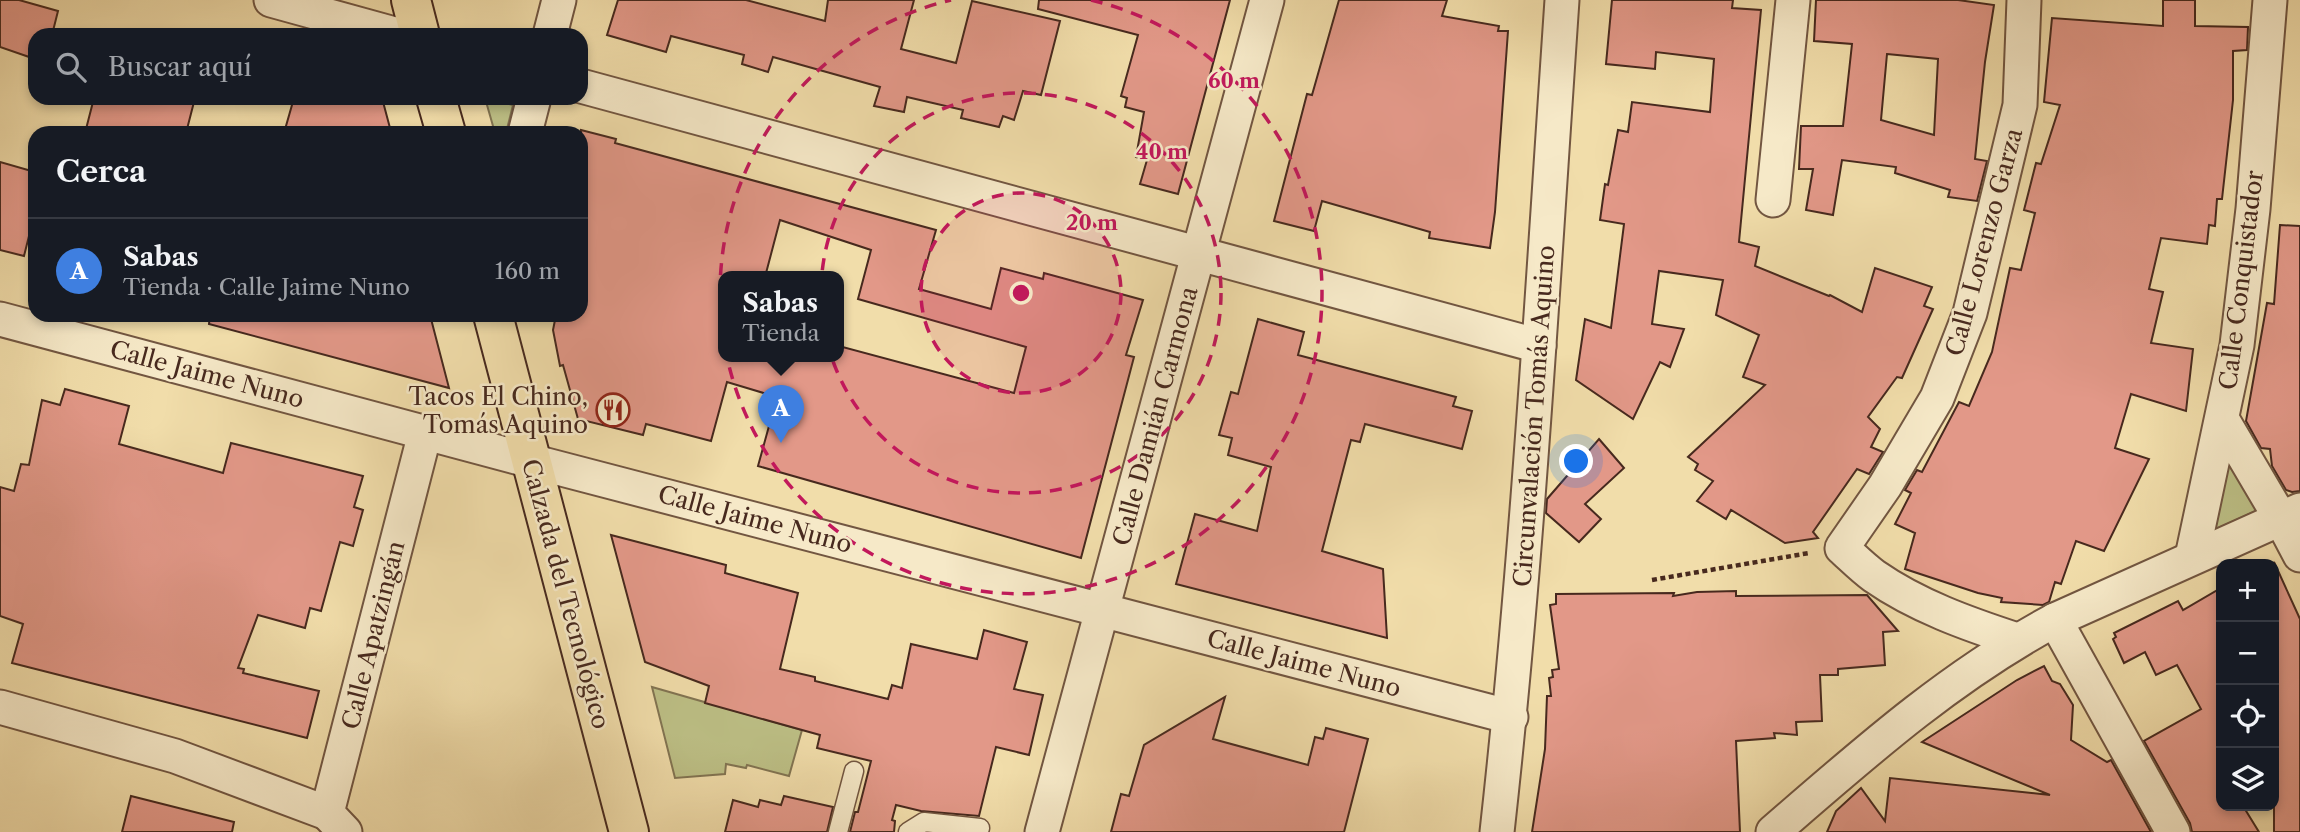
<!DOCTYPE html>
<html lang="es">
<head>
<meta charset="utf-8">
<style>
  :root { --surface:#171b24; --page:#20242c; --text:#f1f3f6; --muted:#9ea1a6; --line:#363941; --accent:#0b8043 }
  body { margin:0; font-family:"Libre Caslon Text",serif; background:var(--page); color:var(--text) }
  .controls { position:absolute; right:21px; bottom:21px; display:grid; overflow:hidden; border-radius:14px; box-shadow:0 4px 10px #0003 }
  .controls button { width:63px; height:63px; display:grid; place-items:center; padding:0; border:0; border-bottom:2px solid var(--line); background:var(--surface); color:var(--text); font:35px sans-serif }
  .you { position:absolute; left:1577px; top:462px; width:24px; height:24px; margin:-18px; border:5px solid #fff; border-radius:50%; background:#1a73e8; box-shadow:0 0 0 10px #1a73e833 }
  .badge { display:grid; place-items:center; width:46px; height:46px; border-radius:50%; background:var(--accent); color:#fff; font-size:23px; font-weight:700 }
  .pin { position:absolute; translate:-50% -58px; filter:drop-shadow(0 2px 4px #0008) }
  .pin::after { content:''; position:absolute; top:37px; width:24px; height:21px; background:inherit; clip-path:polygon(0 0,100% 0,50% 100%) }
  .popup { position:absolute; left:718px; top:271px; width:126px; height:91px; box-sizing:border-box; display:grid; place-content:center; border-radius:14px; background:var(--surface); filter:drop-shadow(0 2px 5px #0005); font-size:23px; white-space:nowrap; color:var(--muted) }
  .popup b { font-size:26px; color:var(--text) }
  .popup::after { content:''; position:absolute; left:50%; top:100%; margin-left:-14px; border:14px solid transparent; border-top-color:var(--surface) }
  .list { margin:0; padding:0; list-style:none }
  h2 { display:flex; justify-content:space-between; align-items:center; height:91px; margin:0; padding:0 28px; font-size:30px }
  h2 small { font-size:23px; font-weight:400; color:var(--muted) }
  .list li { display:grid; grid-template-columns:46px 1fr auto; gap:21px; align-items:center; box-sizing:border-box; height:105px; padding:0 28px; border-top:2px solid var(--line) }
  .list b { display:block; font-size:26px; white-space:nowrap }
  .list p { margin:0; font-size:23px; white-space:nowrap; color:var(--muted) }
  .list em { font-size:23px; font-style:normal; color:var(--muted) }
  .icon { flex:none; width:38px; height:38px; fill:none; stroke:currentColor; stroke-width:2; stroke-linecap:round; stroke-linejoin:round }
  .map { position:relative; flex:none; width:2300px; height:832px; overflow:hidden }
  .search { position:absolute; background:var(--surface); box-shadow:0 4px 10px #0003; left:28px; top:28px; width:560px; height:77px; display:flex; align-items:center; gap:18px; box-sizing:border-box; padding:0 24px; border-radius:21px; color:var(--muted); font-size:26px }
  .panel { position:absolute; background:var(--surface); box-shadow:0 4px 10px #0003; left:28px; top:126px; width:560px; height:196px; border-radius:21px }
  .map>svg:first-child { display:block }
  .green { fill:#bdc086; stroke:#827452; stroke-width:2 }
  .building { fill:#e29888; stroke:#47291e; stroke-width:2; fill-rule:evenodd }
  .lines { fill:none; stroke-linecap:round; stroke-linejoin:round }
  .service-casing { stroke:#725641; stroke-width:21 }
  .minor-casing { stroke:#725641; stroke-width:37 }
  .primary-casing { stroke:#47291e; stroke-width:42 }
  .path { stroke:#47291e; stroke-width:4.5; stroke-dasharray:5 3.5; stroke-linecap:butt }
  .service { stroke:#f6e9c8; stroke-width:18 }
  .minor { stroke:#f6e9c8; stroke-width:33 }
  .primary { stroke:#f1ddaa; stroke-width:38 }
  .ring { fill:none; stroke:#c2185b; stroke-width:3.5; stroke-dasharray:12 9 }
  .labels { text-anchor:middle; dominant-baseline:central; stroke-width:5; stroke-linejoin:round; paint-order:stroke }
  .street-label { font-size:24px; fill:#47291e; stroke:#f6e9c8 }
  .poi-label { font-size:24px; fill:#47291e; stroke:#f6e9c8; text-anchor:end }
  .centre { fill:#c2185b; stroke:#f6e9c8; stroke-width:3.5 }
  .ring-label { font-size:21px; text-anchor:middle; font-weight:bold; fill:#c2185b; stroke:#f6e9c8; stroke-width:5; stroke-linejoin:round; paint-order:stroke }
</style>
</head>
<body>
<div class="map">
<svg width="2300" height="832" viewBox="0 0 2300 832">
  <rect width="100%" height="100%" fill="#f1ddaa"/>
  <filter id="stains"><feTurbulence type="fractalNoise" baseFrequency=".00286" numOctaves="4"/><feColorMatrix values="0 0 0 0 .2 0 0 0 0 .09 0 0 0 0 .02 0 0 0 .5 -.17"/></filter>
  <radialGradient id="worn" r=".72"><stop offset=".6" stop-color="#630" stop-opacity="0"/><stop offset="1" stop-color="#630" stop-opacity=".3"/></radialGradient>
  <!-- green -->
  <g class="green">
    <path d="M485,98l28,7 -7,28h-11z"/>
    <path d="M2228,455l30,55 -48,22z"/>
    <path d="M652,687l150,43 -13,46 -42,-11 -1,3 -20,-4 -1,10 -50,4z"/>
  </g>
  <!-- building -->
  <g class="building">
    <path d="M0,0h19l39,11 -6,24h-17v24l-35,-12z"/>
    <path d="M618,0h128l79,21 3,-21h86l-13,49 55,14 16,-62 88,20 -19,74 -18,-4 -9,29 -11,-4 -4,11 -38,-9 2,-8 -56,-13 -3,15 -30,-6 6,-19 -107,-30 -5,15 -26,-8 2,-9 -73,-19 -5,16 -59,-17z"/>
    <path d="M1039,0h191l-52,194 -38,-10 7,-24 -11,-3 8,-45 -19,-5 2,-9 -6,-2 17,-61 -100,-26z"/>
    <path d="M1339,0h108l-5,16 57,10 -1,5h10l-13,181 -5,36 -61,-10 1,-6 -108,-31 -8,30 -40,-10 33,-127 5,1z"/>
    <path d="M1612,0h121l-1,8 29,2 -22,232 20,5 -4,19 74,30 1,-1 32,17 13,-44 57,19 -8,19 9,3 -31,69 -5,-1 -29,40 12,12 -9,18 12,5 -14,22 -12,-5 -44,63 5,6 -33,5 -54,-33 -5,9 -29,-18 16,-20 -18,-11 3,-6 -10,-7 77,-72 -22,-8 16,-42 -43,-20 7,-35 -64,-9 -7,53 32,5 -14,38 -10,-5 -27,57 -57,-39 9,-61 26,9 13,-104 -24,-4 5,-36 3,1 10,-55 10,2 4,-30 78,10 4,-53 -58,-7 -1,17 -49,-5z"/>
    <path d="M1816,0h142l36,5 -9,57 -10,97 12,2 -10,40 -29,-4 2,-7 -55,-17 1,-6 -54,-7 -9,55 -27,-5 7,-41h-14l2,-43h42l9,-82 -38,-3zM1887,54l51,5 -4,76 -53,-15z"/>
    <path d="M2163,0h32v26l53,1 -1,23 -14,1v49l-11,99h-5l-2,27 -6,-1 -2,19 -46,-6 -12,51 14,3 -12,51 42,6 -7,62 -55,-17 -16,54 34,11 -45,92 -28,-10 -15,43 -6,-2 -6,20 -6,3 -42,-3 1,-4 -24,-5 -73,-24 10,-36 -20,-9 16,-31 -6,-3 12,-20 5,2 37,-70 10,4 23,-54 18,-84 11,2 14,-57 -11,-3 12,-47 5,1 19,-59 -16,-3 8,-84 111,8z"/>
    <path d="M94,98h101l-9,35h-101z"/>
    <path d="M294,98h88l8,30 -20,5h-86z"/>
    <path d="M581,130l35,9 -1,4 321,87 -17,59 72,20 10,-41 42,11 1,-6 99,27 -17,55 8,2 -53,201 -323,-92 19,-69 -50,-15 -16,59 -65,-17 -3,11 -65,-16 -15,-54 -3,1 -7,-36 3,-15h25zM780,220l91,30 -13,49 168,48 -12,46 -175,-47v11h-116v-80h42z"/>
    <path d="M0,162l35,10v40l-11,44 -24,-6z"/>
    <path d="M2280,225l20,1v265l-8,1 -6,-2 -14,-24 -2,-17 -9,-1 -15,-27 21,-118 7,1z"/>
    <path d="M210,315h220l19,73 -240,-64z"/>
    <path d="M1258,319l46,13 -6,23 158,42 -3,9 19,5 -10,38 -97,-25 -5,18 -9,-2 -29,111 61,18 4,69 -211,-54 19,-70 62,17 14,-64 -43,-12 4,-17 -13,-3 12,-43 7,2z"/>
    <path d="M65,389l64,17 -10,38 104,29 8,-30 132,33 -9,31 9,3 -10,36 -13,-4 -19,69 -11,-3 -5,20 -47,-13 -20,53 6,1 -1,4 76,18 -12,47 -295,-75 11,-39 -23,-8v-129l14,4 7,-27 8,1 13,-65 18,5z"/>
    <path d="M1599,439l25,29 -39,36 16,15 -22,23 -33,-29 1,-14z"/>
    <path d="M611,535l115,30 -1,8 73,20 -18,76 35,8v4l73,18 4,-14 10,3 9,-44 66,15 7,-29 43,12 -13,47 29,6 -14,60 -33,-8 -17,69 -58,-5 -25,-6 -4,15 3,1 -1,11h-44l5,-20h3l13,-51 -54,-13 3,-13 -115,-32 4,-17 -64,-24z"/>
    <path d="M2274,562l26,57v213h-26z"/>
    <path d="M2221,588v218h22l16,26h-67l-2,-9 -46,-82 57,-32 -24,-44 -21,10 -11,-23 -21,11 -11,-24 3,-2 -2,-4 64,-32 5,9z"/>
    <path d="M1736,591v5l131,-1 31,36 -15,1 2,33 -47,4v6h-18l2,46 -26,1 1,13 -23,-2 1,5 -39,3 4,91h-208l13,-83 2,-53h4l-2,-18 4,-1 -1,-7 7,-1 -9,-64 6,-1v-10l118,-1 -1,3 24,-4z"/>
    <path d="M2044,666l8,15 8,3 13,21 -2,35 36,22 4,-2 40,72h-324l9,-21 25,-23 24,33 5,-43 160,17 -128,-53 95,-62z"/>
    <path d="M1225,697l-12,42 95,26 7,-28 8,2 3,-11 42,11 -24,93h-233l10,-38 8,2 15,-51z"/>
    <path d="M131,796l103,26 -2,10h-110z"/>
    <path d="M784,796l49,11 -6,25h-102l8,-32 25,7 2,-7 21,5z"/>
  </g>
  <g class="lines">
    <defs>
      <g id="service">
        <path d="M838,832l16,-61"/>
        <path d="M908,832l16,-10 56,6"/>
      </g>
      <g id="minor">
        <path d="M271,0l127,35"/>
        <path d="M550,35l9,-35"/>
        <path d="M581,86l958,260"/>
        <path d="M525,133l9,-35"/>
        <path d="M1773,200l20,-200"/>
        <path d="M0,319l531,142 980,256"/>
        <path d="M2222,419l59,100 19,36"/>
        <path d="M2192,557l45,-212 16,-136 17,-209"/>
        <path d="M2055,620l118,212"/>
        <path d="M2017,640c-49,-16 -100,-34 -143,-64 -11,-8 -22,-19 -32,-28l43,-62 52,-88 33,-85 50,-208 4,-105"/>
        <path d="M0,707l175,49 152,57"/>
        <path d="M345,832l-18,-19 98,-380"/>
        <path d="M1042,832l225,-832"/>
        <path d="M1497,832c31,-277 46,-554 65,-832"/>
        <path d="M1773,832c90,-78 176,-155 282,-212l245,-110"/>
      </g>
      <g id="primary">
        <path d="M411,0l9,35"/>
        <path d="M436,98l10,35"/>
        <path d="M493,315l136,517"/>
      </g>
    </defs>
    <!-- service casing -->
    <use href="#service" class="service-casing"/>
    <!-- minor casing -->
    <use href="#minor" class="minor-casing"/>
    <!-- primary casing -->
    <use href="#primary" class="primary-casing"/>
    <!-- path -->
    <path class="path" d="M1652,580l157,-27"/>
    <!-- service -->
    <use href="#service" class="service"/>
    <!-- minor -->
    <use href="#minor" class="minor"/>
    <!-- primary -->
    <use href="#primary" class="primary"/>
  </g>
  <!-- distance rings -->
  <circle cx="1021" cy="293" r="100" fill="#c2185b" fill-opacity=".12"/>
  <g class="ring">
    <circle cx="1021" cy="293" r="100"/>
    <circle cx="1021" cy="293" r="200"/>
    <path d="M1091 0A301 301 0 1 1 951 0"/>
  </g>
  <!-- icons -->
  <defs>
    <symbol id="restaurant-ring" viewBox="-11 -11 22 22"><circle r="9.5" fill="#f6e9c8" stroke="#8f2418" stroke-width="1.5"/><path d="M-5-6h1v4h1v-4h1v4h1v-4h1v5L-1.5 .5V6h-2V.5L-5-1ZM5-6V6H3V1.5H1.5Q1.5-4 5-6Z" fill="#8f2418"/></symbol>
  </defs>
  <g fill-rule="evenodd">
    <use href="#restaurant-ring" x="594" y="391" width="38" height="38"/>
  </g>
  <g class="labels">
    <!-- street labels -->
    <g class="street-label">
      <text transform="translate(1984 242) rotate(-75)">Calle Lorenzo Garza</text>
      <text transform="translate(2241 280) rotate(-83)">Calle Conquistador</text>
      <text transform="translate(207 374) rotate(15)">Calle Jaime Nuno</text>
      <text transform="translate(1155 416) rotate(-75)">Calle Damián Carmona</text>
      <text transform="translate(1534 416) rotate(-86)">Circunvalación Tomás Aquino</text>
      <text transform="translate(755 519) rotate(15)">Calle Jaime Nuno</text>
      <text transform="translate(566 594) rotate(75)">Calzada del Tecnológico</text>
      <text transform="translate(373 635) rotate(-76)">Calle Apatzingán</text>
      <text transform="translate(1304 663) rotate(15)">Calle Jaime Nuno</text>
    </g>
    <!-- poi labels -->
    <g class="poi-label">
      <text x="588" y="396">Tacos El Chino,<tspan x="588" dy="28">Tomás Aquino</tspan></text>
    </g>
  </g>
  <circle cx="1021" cy="293" r="10" class="centre"/>
  <g class="ring-label">
    <text x="1234" y="88">60 m</text>
    <text x="1162" y="159">40 m</text>
    <text x="1092" y="230">20 m</text>
  </g>
  <rect width="100%" height="100%" filter="url(#stains)"/>
  <rect width="100%" height="100%" fill="url(#worn)"/>
</svg>
<div class="controls">
<button>+</button>
<button>−</button>
<button><svg class="icon" aria-label="locate" viewBox="0 0 24 24"><circle cx="12" cy="12" r="6"/><path d="M12 2v4M12 18v4M2 12h4M18 12h4"/></svg></button>
<button><svg class="icon" aria-label="layers" viewBox="0 0 24 24"><path d="M12 4l9 5-9 5-9-5zM3 14l9 5 9-5"/></svg></button>
</div>
<div class="you"></div>
<div class="pin badge" style="left:781px;top:443px;background:#3f7fe0">A</div>
<div class="popup"><b>Sabas</b>Tienda</div>
<div class="search"><svg class="icon" aria-label="search" viewBox="0 0 24 24"><circle cx="10" cy="10" r="6"/><path d="M15 15l6 6"/></svg>Buscar aquí</div>
<section class="panel">
<h2>Cerca<small></small></h2>
<ul class="list">
<li><span class="badge" style="background:#3f7fe0">A</span><div><b>Sabas</b><p>Tienda · Calle Jaime Nuno</p></div><em>160 m</em></li>
</ul>
</section>
</div>
</body>
</html>
